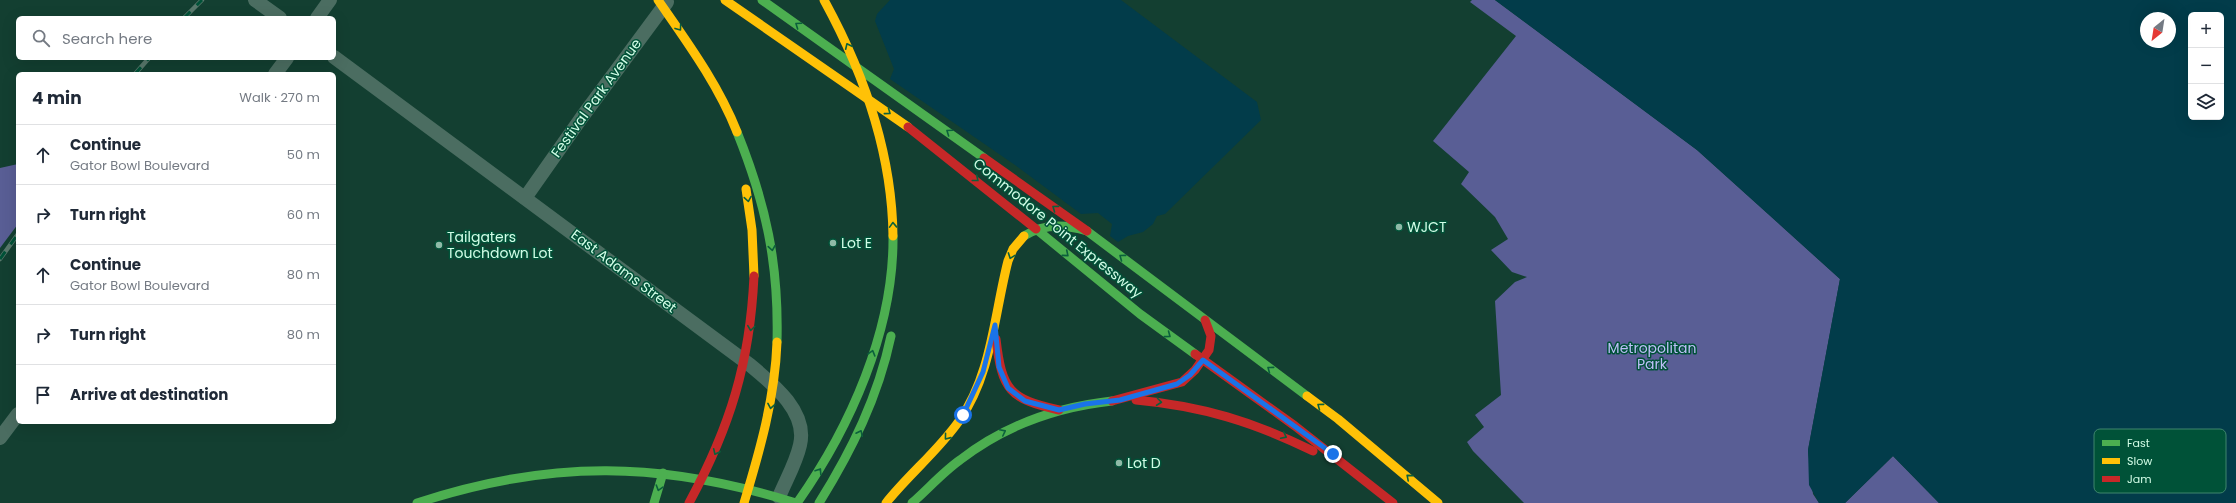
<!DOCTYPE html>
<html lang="en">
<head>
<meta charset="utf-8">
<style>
  :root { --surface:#fff; --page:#f6f6f7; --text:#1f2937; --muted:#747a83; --line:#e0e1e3 }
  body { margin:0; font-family:Poppins,sans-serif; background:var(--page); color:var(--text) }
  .controls { position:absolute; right:12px; top:12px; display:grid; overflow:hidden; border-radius:6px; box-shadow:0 4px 16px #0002 }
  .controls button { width:36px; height:36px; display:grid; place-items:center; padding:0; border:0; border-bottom:1px solid var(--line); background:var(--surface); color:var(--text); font:20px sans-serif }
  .compass { position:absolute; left:2140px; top:12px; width:36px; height:36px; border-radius:50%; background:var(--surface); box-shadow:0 4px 16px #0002; rotate:210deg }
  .stop { position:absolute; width:12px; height:12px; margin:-9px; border:3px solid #1a73e8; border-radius:50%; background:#fff }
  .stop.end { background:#1a73e8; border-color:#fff; box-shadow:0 1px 4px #0008 }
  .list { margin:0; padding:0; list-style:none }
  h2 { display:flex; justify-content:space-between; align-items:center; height:52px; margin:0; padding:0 16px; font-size:17px }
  h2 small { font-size:13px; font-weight:400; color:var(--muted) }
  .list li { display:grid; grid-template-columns:26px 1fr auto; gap:12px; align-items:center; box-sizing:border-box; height:60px; padding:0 16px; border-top:1px solid var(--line) }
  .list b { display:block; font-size:15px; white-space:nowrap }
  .list p { margin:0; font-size:13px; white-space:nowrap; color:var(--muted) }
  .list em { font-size:13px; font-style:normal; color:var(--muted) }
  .icon { flex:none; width:22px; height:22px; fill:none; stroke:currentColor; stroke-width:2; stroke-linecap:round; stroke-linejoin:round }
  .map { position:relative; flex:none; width:2236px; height:503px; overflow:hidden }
  .search { position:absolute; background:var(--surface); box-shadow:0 4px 16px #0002; left:16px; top:16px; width:320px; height:44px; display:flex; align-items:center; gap:10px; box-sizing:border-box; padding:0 14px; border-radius:6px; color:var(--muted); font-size:15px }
  .panel { position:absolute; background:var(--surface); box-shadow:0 4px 16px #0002; left:16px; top:72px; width:320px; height:352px; border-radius:6px }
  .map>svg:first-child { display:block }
  .green { fill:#595e95 }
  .water { fill:#023c4a; fill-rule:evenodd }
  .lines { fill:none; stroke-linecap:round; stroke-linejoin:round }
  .street { stroke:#4b6d61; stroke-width:14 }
  .fast { stroke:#4caf50; stroke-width:9 }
  .slow { stroke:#ffc107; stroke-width:9 }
  .jam { stroke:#c62828; stroke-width:9 }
  .rail-casing { stroke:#59786c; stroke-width:4.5 }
  .rail { stroke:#005238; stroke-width:3; stroke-dasharray:9; stroke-linecap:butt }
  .oneway { stroke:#0b603c }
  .route { stroke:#1a73e8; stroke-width:5 }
  .poi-dot { fill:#8fbaa7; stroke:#005238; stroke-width:1.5 }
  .labels { text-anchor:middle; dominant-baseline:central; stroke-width:3; stroke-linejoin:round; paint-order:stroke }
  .street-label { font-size:14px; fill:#d2fde7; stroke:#005238 }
  .poi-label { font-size:14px; fill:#d2fde7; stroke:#005238; text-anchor:start }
  .park-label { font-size:14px; fill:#bebff9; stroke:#005238 }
  .key { fill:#005238; stroke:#3f856d; stroke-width:1 }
  .key-label { font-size:11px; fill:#d2fde7 }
</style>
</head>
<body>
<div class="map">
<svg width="2236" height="503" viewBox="0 0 2236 503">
  <rect width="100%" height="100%" fill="#133f31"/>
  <!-- green -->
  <g class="green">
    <path d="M1472,0h23l202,150 143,129 -32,171 5,44 6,9h-295l-51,-52 -6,-9 17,-15 -9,-12 26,-20 -6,-94 20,-19 12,-5 -15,-5 -21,-22 17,-11 -13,-22 -34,-33 8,-12 -36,-31 83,-105 -46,-34z"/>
    <path d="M18,164v60l-18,24v-80z"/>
    <path d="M1893,456l46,47h-94z"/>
  </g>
  <!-- water -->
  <g class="water">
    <path d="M890,0h231l136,102 4,18 -96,94 -8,2 -4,8 -10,8 -15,4 -10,6 -8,-6 2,-12 -14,-11 -17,1 -66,-49 -125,-86 4,-10 -19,-48 2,-7z"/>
    <path d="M1495,0h741v503h-297l-46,-47 -48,47h-26l-10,-18 -1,-35 32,-171 -143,-129zM2191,15h30v102h-30zM2146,18h24v24h-24z"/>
  </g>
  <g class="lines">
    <!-- street -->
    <g class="street">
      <path d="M255,0l25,18"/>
      <path d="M317,18l13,-18"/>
      <path d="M334,57l416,308c23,19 58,47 50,80 -4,18 -14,35 -21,52"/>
      <path d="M275,74l12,-16"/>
      <path d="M525,198l57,-81 85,-115"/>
      <path d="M0,438l18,-24"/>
    </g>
    <!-- fast -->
    <g class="fast">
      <path d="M762,0l222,158"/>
      <path d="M737,132c29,72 42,132 40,210"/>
      <path d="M1036,229l104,85 55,40"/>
      <path d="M1024,236c20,-13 41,-12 63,-5l220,165"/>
      <path d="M417,503c134,-44 245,-42 379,0"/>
      <path d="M654,503l9,-30"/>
      <path d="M797,503c53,-75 97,-173 96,-267"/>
      <path d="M819,503c33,-53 59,-106 72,-167"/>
      <path d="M912,503c16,-14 31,-31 48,-43 44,-34 97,-53 152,-59"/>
    </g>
    <!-- slow -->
    <g class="slow">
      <path d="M658,0c29,42 60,84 79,132"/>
      <path d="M725,0l183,127"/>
      <path d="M824,0c40,73 68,152 69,236"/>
      <path d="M746,189l6,41 2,46"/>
      <path d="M1307,396l31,23 100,84"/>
      <path d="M744,503c16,-53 31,-105 33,-161"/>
      <path d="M886,503c23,-29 52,-52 73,-82 33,-47 35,-106 49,-160l5,-12 11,-13"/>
    </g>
    <!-- jam -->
    <g class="jam">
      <path d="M908,127l128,102"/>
      <path d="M984,158l103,73"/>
      <path d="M996,339c6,51 13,60 63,71"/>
      <path d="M1195,354l100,72 98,77"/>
      <path d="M1136,400c66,6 118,22 177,51"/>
      <path d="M1112,401l70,-19 13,-12 14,-20 2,-14 -6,-16"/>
      <path d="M689,503c41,-76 61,-140 65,-227"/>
    </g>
    <defs>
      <g id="rail">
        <path d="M184,18l18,-18"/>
        <path d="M135,74l14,-16"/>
        <path d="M0,259l18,-25"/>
      </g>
    </defs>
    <!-- rail casing -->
    <use href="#rail" class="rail-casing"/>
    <!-- rail -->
    <use href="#rail" class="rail"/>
  </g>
  <!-- one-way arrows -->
  <defs><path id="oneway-chevron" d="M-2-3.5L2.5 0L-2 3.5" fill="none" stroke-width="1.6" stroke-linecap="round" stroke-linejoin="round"/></defs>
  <g class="oneway">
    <use href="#oneway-chevron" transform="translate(798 25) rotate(-145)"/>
    <use href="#oneway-chevron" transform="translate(679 28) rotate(54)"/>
    <use href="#oneway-chevron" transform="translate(848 46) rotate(-115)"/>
    <use href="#oneway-chevron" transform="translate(888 112) rotate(36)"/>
    <use href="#oneway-chevron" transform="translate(949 132) rotate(-145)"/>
    <use href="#oneway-chevron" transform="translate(976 179) rotate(39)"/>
    <use href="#oneway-chevron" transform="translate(748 199) rotate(81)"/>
    <use href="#oneway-chevron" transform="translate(1055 208) rotate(-144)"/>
    <use href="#oneway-chevron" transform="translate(893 225) rotate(-92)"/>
    <use href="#oneway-chevron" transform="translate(772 248) rotate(81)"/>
    <use href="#oneway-chevron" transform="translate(1066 254) rotate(40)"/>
    <use href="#oneway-chevron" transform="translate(1011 256) rotate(110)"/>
    <use href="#oneway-chevron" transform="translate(1122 257) rotate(-143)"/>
    <use href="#oneway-chevron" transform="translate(751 328) rotate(97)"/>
    <use href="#oneway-chevron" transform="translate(1168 335) rotate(37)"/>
    <use href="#oneway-chevron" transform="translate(872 353) rotate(-74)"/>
    <use href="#oneway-chevron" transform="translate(1270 369) rotate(-143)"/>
    <use href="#oneway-chevron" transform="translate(1159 402) rotate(7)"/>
    <use href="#oneway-chevron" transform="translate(771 406) rotate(100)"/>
    <use href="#oneway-chevron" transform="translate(1320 406) rotate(-143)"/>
    <use href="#oneway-chevron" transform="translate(1003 432) rotate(-27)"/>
    <use href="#oneway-chevron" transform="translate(860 433) rotate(-64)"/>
    <use href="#oneway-chevron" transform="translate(1284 436) rotate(26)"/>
    <use href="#oneway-chevron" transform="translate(947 437) rotate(129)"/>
    <use href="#oneway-chevron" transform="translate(716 452) rotate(115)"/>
    <use href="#oneway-chevron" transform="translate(819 471) rotate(-57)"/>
    <use href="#oneway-chevron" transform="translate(1409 477) rotate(-139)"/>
    <use href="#oneway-chevron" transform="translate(659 488) rotate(107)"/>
  </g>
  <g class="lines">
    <!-- route -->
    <path class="route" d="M963,415l20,-43 12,-47 4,42 9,21 17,13 34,9 26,-6 35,-4 57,-16 13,-9 13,-15 130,94"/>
  </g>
  <!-- markers -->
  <g class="poi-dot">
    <circle cx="1399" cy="227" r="4"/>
    <circle cx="833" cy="243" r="4"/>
    <circle cx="439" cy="245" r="4"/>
    <circle cx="1119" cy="463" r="4"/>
  </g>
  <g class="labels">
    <!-- street labels -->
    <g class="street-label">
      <text transform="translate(596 98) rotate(-54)">Festival Park Avenue</text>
      <text transform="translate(1058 228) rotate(39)">Commodore Point Expressway</text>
      <text transform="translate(624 271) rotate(37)">East Adams Street</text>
    </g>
    <!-- poi labels -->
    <g class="poi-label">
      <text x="1407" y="227">WJCT</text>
      <text x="447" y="237">Tailgaters<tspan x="447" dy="16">Touchdown Lot</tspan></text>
      <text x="841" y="243">Lot E</text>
      <text x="1127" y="463">Lot D</text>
    </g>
    <!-- park labels -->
    <g class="park-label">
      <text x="1652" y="348">Metropolitan<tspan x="1652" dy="16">Park</tspan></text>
    </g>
  </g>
  <!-- legend -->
  <rect x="2094" y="429" width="132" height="64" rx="6" class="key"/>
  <rect x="2102" y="440" width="18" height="6" fill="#4caf50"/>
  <rect x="2102" y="458" width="18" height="6" fill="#ffc107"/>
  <rect x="2102" y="476" width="18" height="6" fill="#c62828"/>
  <g class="key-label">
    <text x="2127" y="447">Fast</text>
    <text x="2127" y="465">Slow</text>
    <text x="2127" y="483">Jam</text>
  </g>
</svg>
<div class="controls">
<button>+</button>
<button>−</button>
<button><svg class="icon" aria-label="layers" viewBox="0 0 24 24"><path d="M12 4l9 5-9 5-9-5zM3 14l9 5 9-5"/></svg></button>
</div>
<svg class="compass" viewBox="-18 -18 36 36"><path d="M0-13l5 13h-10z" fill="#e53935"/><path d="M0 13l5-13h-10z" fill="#747a83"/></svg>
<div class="stop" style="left:963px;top:415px"></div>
<div class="stop end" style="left:1333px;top:454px"></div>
<div class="search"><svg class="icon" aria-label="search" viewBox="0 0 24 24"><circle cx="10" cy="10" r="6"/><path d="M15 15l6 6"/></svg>Search here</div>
<section class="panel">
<h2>4 min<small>Walk · 270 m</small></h2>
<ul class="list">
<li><svg class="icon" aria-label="ahead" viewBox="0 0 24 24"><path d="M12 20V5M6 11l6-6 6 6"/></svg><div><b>Continue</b><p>Gator Bowl Boulevard</p></div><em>50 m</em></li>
<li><svg class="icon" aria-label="right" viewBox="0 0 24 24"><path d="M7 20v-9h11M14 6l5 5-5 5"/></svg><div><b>Turn right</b></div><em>60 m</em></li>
<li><svg class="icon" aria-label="ahead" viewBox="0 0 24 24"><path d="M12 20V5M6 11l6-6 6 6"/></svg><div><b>Continue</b><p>Gator Bowl Boulevard</p></div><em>80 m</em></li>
<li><svg class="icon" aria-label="right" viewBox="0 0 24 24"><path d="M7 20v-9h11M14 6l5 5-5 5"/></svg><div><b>Turn right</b></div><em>80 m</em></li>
<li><svg class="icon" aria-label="arrive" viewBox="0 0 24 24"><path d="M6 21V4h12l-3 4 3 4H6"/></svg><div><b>Arrive at destination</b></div></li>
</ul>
</section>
</div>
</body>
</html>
